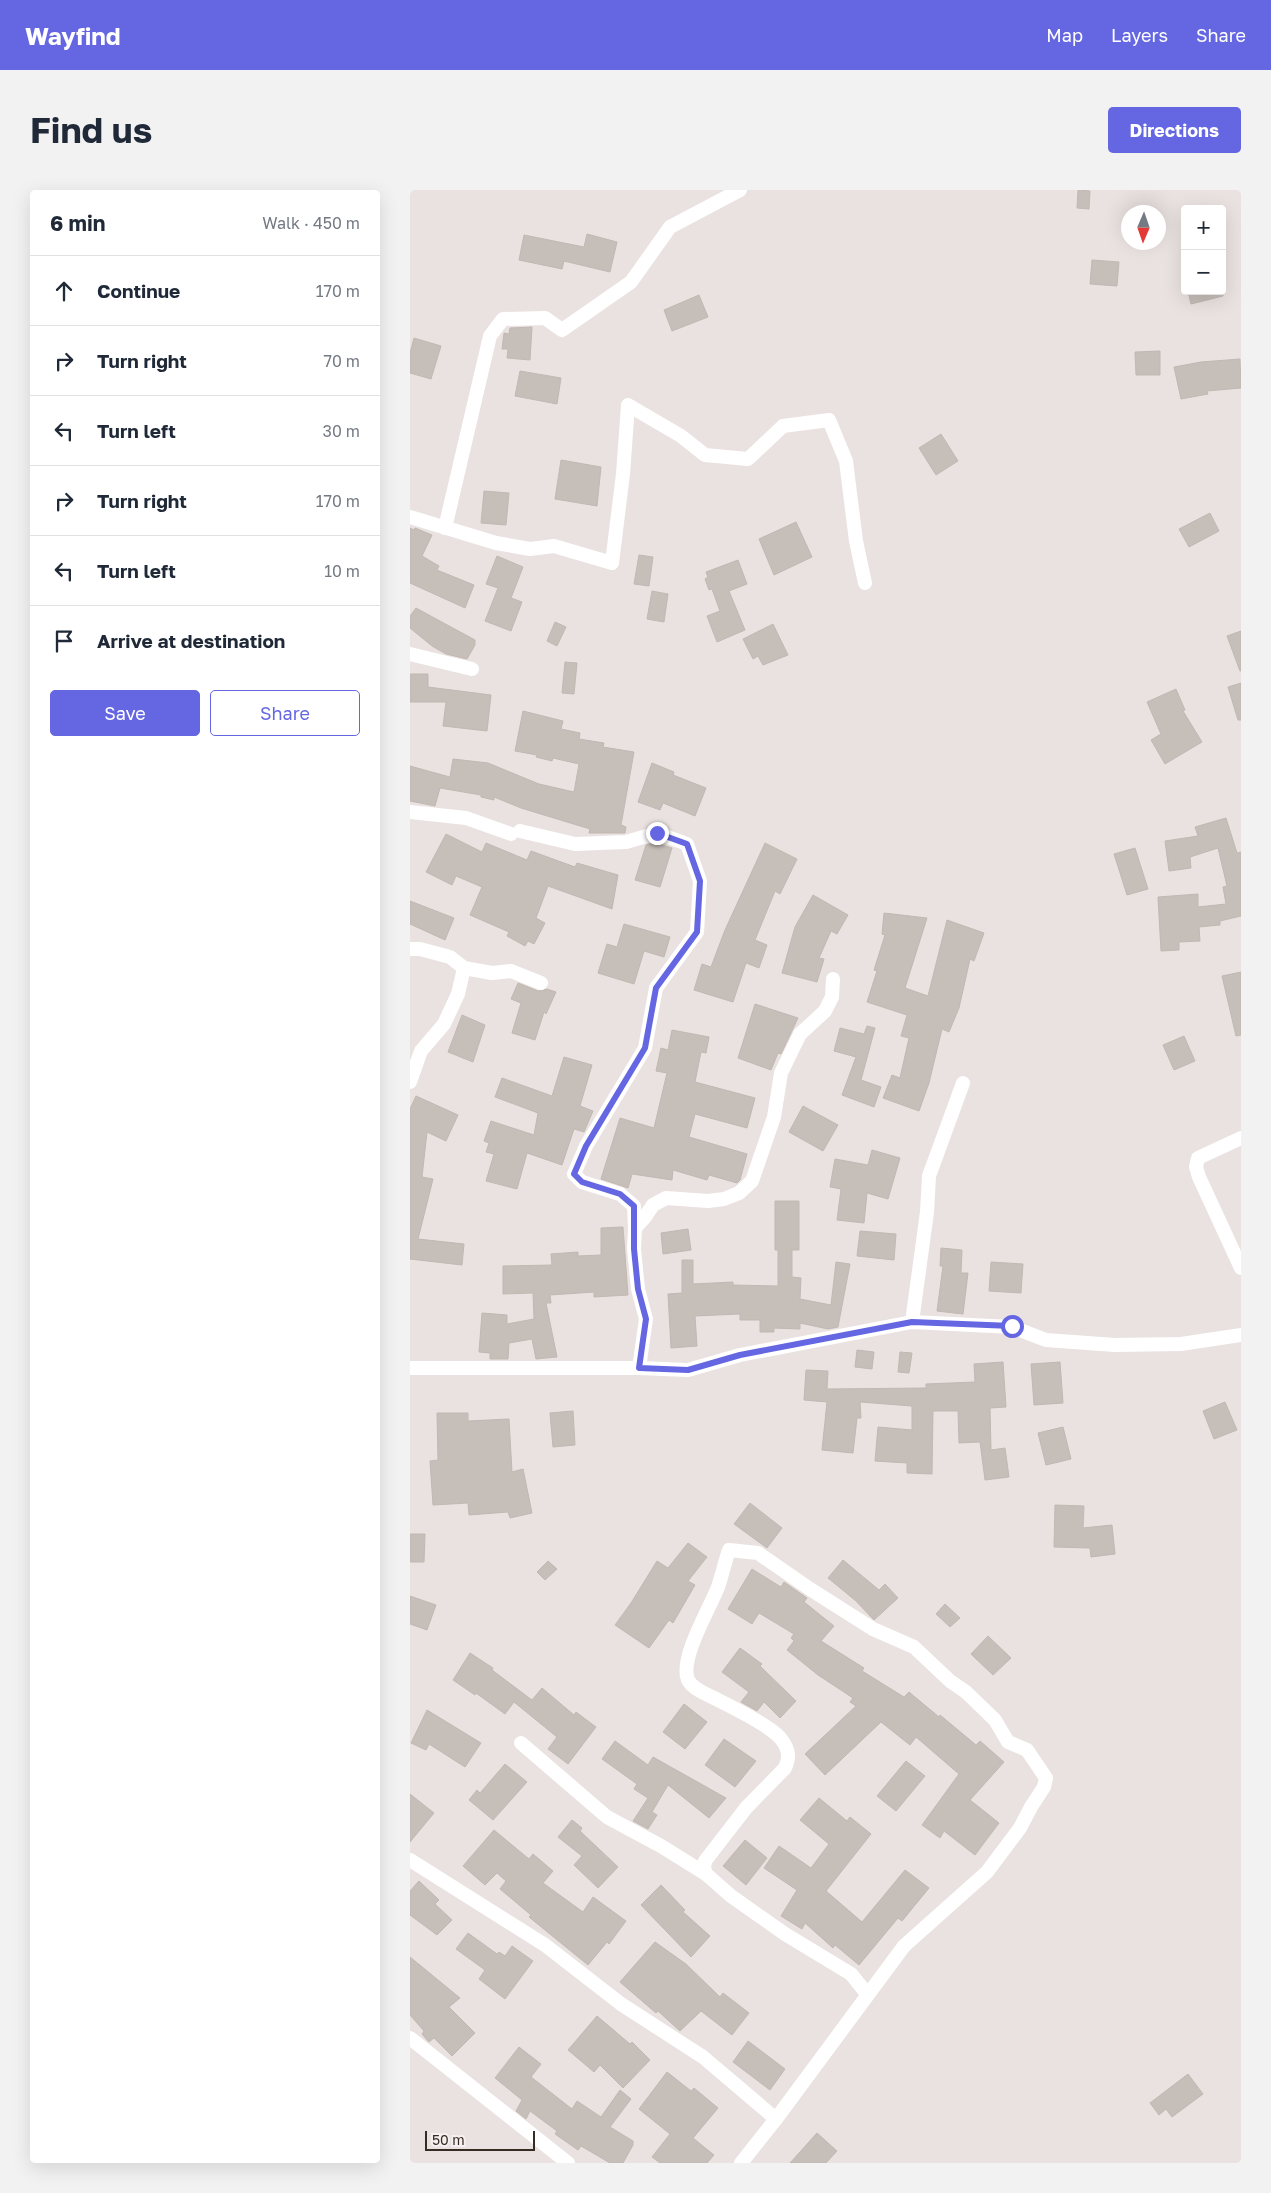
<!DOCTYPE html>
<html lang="en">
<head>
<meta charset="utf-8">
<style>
  :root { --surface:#fff; --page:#f2f2f3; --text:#1f2937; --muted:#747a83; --line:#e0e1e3; --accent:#6567e2 }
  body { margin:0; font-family:"Golos Text",sans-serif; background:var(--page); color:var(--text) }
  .controls { position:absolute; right:15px; top:15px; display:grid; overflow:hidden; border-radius:5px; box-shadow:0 5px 20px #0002 }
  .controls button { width:45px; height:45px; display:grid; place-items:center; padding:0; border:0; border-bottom:1px solid var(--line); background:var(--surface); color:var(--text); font:25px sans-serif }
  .compass { position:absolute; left:711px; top:15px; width:45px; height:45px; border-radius:50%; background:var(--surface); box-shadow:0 5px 20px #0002; rotate:182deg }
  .scale { position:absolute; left:15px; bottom:12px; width:110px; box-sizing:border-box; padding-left:5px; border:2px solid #372c22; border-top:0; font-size:14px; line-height:18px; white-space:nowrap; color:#372c22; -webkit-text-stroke:4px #f6f1f0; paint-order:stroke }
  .stop { position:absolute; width:15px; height:15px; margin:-11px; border:4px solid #6567e2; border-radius:50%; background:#fff }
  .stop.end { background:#6567e2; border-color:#fff; box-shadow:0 1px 5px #0008 }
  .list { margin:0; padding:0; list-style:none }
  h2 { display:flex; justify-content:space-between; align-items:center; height:65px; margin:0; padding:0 20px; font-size:21px }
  h2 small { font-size:16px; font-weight:400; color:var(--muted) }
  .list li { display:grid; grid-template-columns:32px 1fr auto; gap:15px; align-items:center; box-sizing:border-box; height:70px; padding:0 20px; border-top:1px solid var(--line) }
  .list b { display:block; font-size:19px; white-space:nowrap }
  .list em { font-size:16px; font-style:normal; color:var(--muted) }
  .actions { display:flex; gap:10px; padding:15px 20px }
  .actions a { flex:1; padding:11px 0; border:1px solid var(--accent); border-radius:5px; text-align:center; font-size:18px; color:var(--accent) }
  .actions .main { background:var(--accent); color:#fff }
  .icon { flex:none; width:28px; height:28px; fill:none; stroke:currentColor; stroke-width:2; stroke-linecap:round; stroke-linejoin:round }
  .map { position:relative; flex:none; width:831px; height:1973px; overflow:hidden; border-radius:5px }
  header { display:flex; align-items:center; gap:30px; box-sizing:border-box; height:70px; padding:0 25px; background:var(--accent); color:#fff }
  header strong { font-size:24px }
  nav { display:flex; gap:28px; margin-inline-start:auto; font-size:18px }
  .intro { display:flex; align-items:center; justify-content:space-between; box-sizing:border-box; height:120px; padding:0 30px }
  h1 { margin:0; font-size:35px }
  .button { padding:12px 22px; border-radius:5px; background:var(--accent); color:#fff; font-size:18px; font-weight:700 }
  main { display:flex; gap:30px; padding:0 30px }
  aside { flex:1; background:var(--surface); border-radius:5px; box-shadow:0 5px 20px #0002 }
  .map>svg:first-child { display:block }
  .building { fill:#c6beb8; stroke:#c2b8b3 }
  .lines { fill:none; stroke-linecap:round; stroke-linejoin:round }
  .minor { stroke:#fff; stroke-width:14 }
  .route { stroke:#6567e2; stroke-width:6 }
</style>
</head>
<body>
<header>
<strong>Wayfind</strong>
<nav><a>Map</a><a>Layers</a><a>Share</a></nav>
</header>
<div class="intro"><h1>Find us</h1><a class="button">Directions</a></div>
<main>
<aside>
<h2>6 min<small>Walk · 450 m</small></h2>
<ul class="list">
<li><svg class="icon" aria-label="ahead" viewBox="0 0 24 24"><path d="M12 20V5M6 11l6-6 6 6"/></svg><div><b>Continue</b></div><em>170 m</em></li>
<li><svg class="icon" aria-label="right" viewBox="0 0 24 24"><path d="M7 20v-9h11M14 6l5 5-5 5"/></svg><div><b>Turn right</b></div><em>70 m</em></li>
<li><svg class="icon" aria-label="left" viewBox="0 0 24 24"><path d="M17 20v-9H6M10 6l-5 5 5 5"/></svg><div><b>Turn left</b></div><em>30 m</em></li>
<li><svg class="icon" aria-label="right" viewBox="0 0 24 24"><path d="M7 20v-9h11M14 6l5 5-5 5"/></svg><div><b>Turn right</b></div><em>170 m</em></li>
<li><svg class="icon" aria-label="left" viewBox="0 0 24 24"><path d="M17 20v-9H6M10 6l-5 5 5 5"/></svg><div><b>Turn left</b></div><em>10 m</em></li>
<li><svg class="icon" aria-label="arrive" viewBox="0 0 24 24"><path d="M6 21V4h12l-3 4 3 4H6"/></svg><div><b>Arrive at destination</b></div></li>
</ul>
<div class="actions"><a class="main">Save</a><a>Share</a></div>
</aside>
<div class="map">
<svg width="831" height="1973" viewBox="0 0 831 1973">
  <rect width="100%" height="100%" fill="#e9e2e0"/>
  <!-- building -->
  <g class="building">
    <path d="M668,0l12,1 -1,18 -12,-1z"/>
    <path d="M177,44l30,8 -7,30 -46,-11 -2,8 -43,-9 5,-25 60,12z"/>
    <path d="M682,70l27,2 -2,24 -27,-2z"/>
    <path d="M778,101h35v5l-32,8z"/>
    <path d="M289,105l9,22 -36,14 -8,-21z"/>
    <path d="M122,137l-2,33 -23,-2 1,-9h-6l2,-16 5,1 1,-6z"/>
    <path d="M4,148l27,8 -10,33 -21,-6v-20z"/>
    <path d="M750,161v24h-24l-1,-23z"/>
    <path d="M830,169l1,29 -34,3 1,3 -27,5 -7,-32 27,-5z"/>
    <path d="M110,181l41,7 -4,26 -42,-8z"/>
    <path d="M531,244l17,27 -22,14 -17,-27z"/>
    <path d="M151,270l40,7 -4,39 -42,-7z"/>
    <path d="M74,301l25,2 -3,32 -25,-2z"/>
    <path d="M800,323l9,18 -30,16 -10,-18z"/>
    <path d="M386,332l16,35 -38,18 -15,-36z"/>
    <path d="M0,338l4,2 1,-2 17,7 -10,21 17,10 -2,4 37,15 -9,23 -55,-25z"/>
    <path d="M229,365l14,2 -4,29 -15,-2z"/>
    <path d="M87,366l26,11 -12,31 11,4 -11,29 -26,-10 13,-33 -12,-4z"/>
    <path d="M328,370l9,24 -18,7 16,39 -28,12 -10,-26 13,-5 -8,-22 -3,1 -4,-11 3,-2 -2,-5z"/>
    <path d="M242,401l16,3 -4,28 -17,-3z"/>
    <path d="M6,418l59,32v5l-8,14 -21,-5 -14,-8 -22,-18v-12z"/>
    <path d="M145,432l11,5 -9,19 -10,-5z"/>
    <path d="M363,434l15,31 -25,10 -5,-9 -5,3 -10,-20z"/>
    <path d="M831,441v40h-1l-13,-35z"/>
    <path d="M155,472l12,1 -3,31 -12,-1z"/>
    <path d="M0,484h18v13l63,8 -4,36 -44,-5 3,-24h-36z"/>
    <path d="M831,493v37h-3l-10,-33z"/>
    <path d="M766,499l9,21 -2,1 19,31 -37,22 -14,-24 10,-6 -14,-32z"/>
    <path d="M113,521l40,10 -2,8 19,4 -1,6 25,4 -1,4 31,5 -13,73 5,2 -1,6h-36l1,-4 -69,-21 -27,-11v3l-13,-3v-2l-41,-7 -5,18 -25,-5v-35l40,11 3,-18 35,4 51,21 35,8 5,-28 -26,-6 -1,3 -16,-4 1,-2 -22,-4z"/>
    <path d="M242,573l22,9 -1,3 33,13 -11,28 -32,-13 -3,7 -22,-8z"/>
    <path d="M816,628l11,35 4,-1v64l-21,5v4l-21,2 1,14 -21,1v8l-18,1 -3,-54 40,-3v13l28,-3 -3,-17 4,-1 -9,-38 -28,9 1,11 -22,3 -4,-30 33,-5 -3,-9z"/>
    <path d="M36,644l36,18 4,-9 41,17 4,-9 44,16 2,-4 41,12 -6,34 -64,-23 -12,32 9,5 -11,21 -6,-3 -3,5 -18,-10 2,-4 -39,-17 12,-28 -26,-11 -4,9 -26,-13z"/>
    <path d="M245,653l17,5 -12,39 -25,-7 11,-35z"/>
    <path d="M355,653l32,16 -17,35 -5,-3 -20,49 12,5 -8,23 -13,-5 -13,39 -39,-12 8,-26 9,3 14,-37z"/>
    <path d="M725,658l13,41 -21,6 -13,-41z"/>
    <path d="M403,705l35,20 -11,19 -6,-3 -12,27 5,1 -7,23 -35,-9 13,-46z"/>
    <path d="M0,711l44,17 -9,22 -35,-16z"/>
    <path d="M474,723l43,5 -22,70 23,8 19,-76 37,13 -10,28 -4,-2 -11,49 -10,24 -7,-3 -13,54 -10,28 -36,-13 9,-23 8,3 9,-40 -8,-2 6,-21 -40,-13 10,-31 -3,-1 11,-35 -3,-1z"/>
    <path d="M214,734l46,13 -6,20 -20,-6 -10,33 -36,-11 9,-29 10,3z"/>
    <path d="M831,782v63l-5,1 -14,-60z"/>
    <path d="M108,793l20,8 9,-2 9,3 -10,22 -2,-2 -9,28 -23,-7 9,-30 -10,-4z"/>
    <path d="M345,814l43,14 -17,36 -3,-1 -7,17 -33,-12z"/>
    <path d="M52,825l23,10 -12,37 -25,-10z"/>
    <path d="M457,836l8,2 -14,52 20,7 -7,20 -32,-12 14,-38 -22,-6 6,-23 24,6z"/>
    <path d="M262,840l37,7 -3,16 -5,-1 -6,30 60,16 -8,30 -52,-14 -6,23 58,17 -7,26 -3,3 -28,-8 -2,5 -34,-10 -1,10 -40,-6 -4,14 -27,-9 19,-61 34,10 13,-55 -11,-2 5,-23 7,2z"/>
    <path d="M774,846l11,25 -21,9 -11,-25z"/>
    <path d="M154,867l28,8 -12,41 13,5 -9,21 -10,-3 -12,36 -35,-12 -10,36 -31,-8 8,-27 -8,-2 3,-9 -5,-2 7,-20 43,14 4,-22 -43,-16 7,-19 50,18z"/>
    <path d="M6,906l42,19 -12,26 -19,-9 -5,45 11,2 -15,60 46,5 -2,21 -52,-6v-150z"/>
    <path d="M393,916l35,19 -15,26 -34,-19z"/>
    <path d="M462,960l28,8 -12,41 -21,-6 -3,30 -27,-3 4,-31 -11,-2 5,-28 33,6z"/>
    <path d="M365,1011h24v49h-7v27l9,1 -1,21 31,6 5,-43 14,2 -12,63 -10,2 -28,-6v6l-26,-1v4h-14v-12h-20v-6l-45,2 2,30 -26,2 -3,-54 14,-1v-33h11v24l40,-2v3l45,1v-36h-3z"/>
    <path d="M213,1037l5,68 -34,2v-5l-44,3 1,8h-5l11,54 -21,2 -4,-20 -23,4 -1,16h-18v-6l-11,-1 3,-39 25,2v9l27,-5 -1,-26 -30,1v-28l49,-1 -1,-11 27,-2v4l23,-1v-27z"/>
    <path d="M278,1039l3,21 -28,4 -2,-21z"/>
    <path d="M450,1041l36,3 -2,26 -37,-4z"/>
    <path d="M531,1058l21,2 -1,23h7l-5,41 -26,-3 6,-45h-3z"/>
    <path d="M581,1072l32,2 -2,29 -32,-2z"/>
    <path d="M447,1160l17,2 -2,17 -17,-2z"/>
    <path d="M490,1162l12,1 -3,20 -11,-1z"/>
    <path d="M593,1172l3,45 -16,1 1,42 14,-2 4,29 -24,3 -5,-38 -21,1 -1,-32h-25l-1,63 -25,-1v-10l-32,-2 3,-34 34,3v-24l-52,-4 1,16h-4l-4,35 -31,-3 5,-48 -23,-2 2,-30 22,1 -1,18 99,-1v-4l49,-2 -1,-18z"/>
    <path d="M650,1172l3,41 -29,2 -3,-41z"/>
    <path d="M815,1212l12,28 -23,9 -11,-28z"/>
    <path d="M163,1221l2,34 -22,2 -3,-34z"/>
    <path d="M27,1223h31v8l41,-2 3,53 11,-3 9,44 -22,5 -2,-6 -39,3 -1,-12 -35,2 -3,-44 8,-1z"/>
    <path d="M653,1237l8,32 -25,6 -8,-32z"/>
    <path d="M340,1313l32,25 -15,20 -33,-24z"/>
    <path d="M645,1315l29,1 -1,22 29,-3 3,29 -24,3 -1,-9 -36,-1z"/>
    <path d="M0,1344h15l-1,28h-14z"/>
    <path d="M278,1353l19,14 -19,24 7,4 -22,38 -4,-3 -20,28 -34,-23 16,-22 26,-42 11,7z"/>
    <path d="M433,1370l36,30 6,-6 13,14 -24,22 -18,-19 -28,-23z"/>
    <path d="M138,1371l9,8 -12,11 -8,-8z"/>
    <path d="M342,1379l29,18 3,-5 23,16 -3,4 30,24 -13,15 43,27 -2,3 42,26 5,-5 30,25 1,-2 36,30 4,-4 24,21 -34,38 29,23 -24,32 -31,-24 -4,7 -18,-13 37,-51 -43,-37 -6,8 -29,-23 -56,53 -20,-21 51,-48 -6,-4 3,-4 -35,-23 -31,-25 7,-9 -3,-3 3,-4 -35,-21 -7,11 -24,-15z"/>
    <path d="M0,1406l26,9 -9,25 -17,-6z"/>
    <path d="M535,1414l15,14 -10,9 -14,-13z"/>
    <path d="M578,1446l23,22 -18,17 -22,-21z"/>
    <path d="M330,1458l22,16 -2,2 36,35 -16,17 -16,-16 -7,9 -16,-9 8,-10 -27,-20z"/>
    <path d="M60,1463l23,15 -1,2 40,30 10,-12 32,27 2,-3 20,15 -28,37 -20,-15 9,-12 -43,-35 -9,12 -29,-21 -1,2 -22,-15z"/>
    <path d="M274,1514l23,18 -22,27 -22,-17z"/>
    <path d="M17,1520l54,33 -16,24 -36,-23 -3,6 -15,-7z"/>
    <path d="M314,1549l32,22 -21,26 -30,-22z"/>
    <path d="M205,1551l33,24 5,-8 73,41 -17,20 -41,-33 -16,27 5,3 -9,14 -15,-8 15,-23 -14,-9 3,-5 -35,-25z"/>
    <path d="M496,1571l19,15 -29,35 -19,-15z"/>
    <path d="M95,1574l22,18 -34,38 -24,-20 8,-10 3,3z"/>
    <path d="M0,1604l24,19 -24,29z"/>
    <path d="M409,1608l28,23 3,-4 21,17 -45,57 36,31 43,-52 24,18 -27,33 -4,-3 -39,47 -24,-20 -2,3 -28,-25 -3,6 -21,-13 16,-26 -33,-22 15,-22 32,22 18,-24 -29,-24z"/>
    <path d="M162,1630l10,8 -2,3 38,36 -20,21 -24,-23 8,-9 -24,-19z"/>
    <path d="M84,1640l35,29 4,-5 20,17 -10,12 40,29 10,-15 33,24 -17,23 -2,-2 -19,23 -59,-48 2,-2 -31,-26 6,-8 -9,-8 -12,12 -22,-19z"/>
    <path d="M335,1650l22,18 -21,27 -23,-19z"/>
    <path d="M9,1691l20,19 -4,4 17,16 -15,15 -27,-20v-24z"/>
    <path d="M251,1695l24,25 -2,2 27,24 -19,21 -50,-52z"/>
    <path d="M58,1743l29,21 2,-2 6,4 7,-10 21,15 -28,38 -26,-20 6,-9 -29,-21z"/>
    <path d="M245,1752l31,22 34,33 3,-4 26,20 -17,22 -31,-24 -21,20 -22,-20 -2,2 -36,-31z"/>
    <path d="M0,1767l50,41 -11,9 26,26 -23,23 -18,-18 -5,4 -2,-2 -5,-6 2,-3 -14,-16z"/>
    <path d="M187,1826l33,28 2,-2 18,18 -27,28 -23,-23 -6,7 -26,-22z"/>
    <path d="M338,1851l37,28 -15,21 -37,-28z"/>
    <path d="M109,1857l22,17 -10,13 41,32 5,-8 24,16 19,-27 11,9 -21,28 23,14v4l-10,18h-13l-29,-17 -3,4 -23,-16 2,-3 -27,-20 -4,8 -10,-8 6,-11 -27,-22z"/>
    <path d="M257,1882l24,19 3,-3 24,20 -25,30 21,17 -7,8h-47l-8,-6 18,-23 -31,-25z"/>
    <path d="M778,1884l15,20 -31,23 -6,-8 -7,6 -9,-12z"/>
    <path d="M407,1943l20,18 -11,12h-36z"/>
  </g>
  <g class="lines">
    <!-- minor -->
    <g class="minor">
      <path d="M0,327l86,26 34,6 24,-3 58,17 11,-89 5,-69 53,31 24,19 43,4 35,-33 46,-6 17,41 10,80 9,42"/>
      <path d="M35,338l45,-192 13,-17 42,-1 17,12 69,-48 39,-55 70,-37"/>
      <path d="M0,464l62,15"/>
      <path d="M0,622l56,6 45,16"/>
      <path d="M110,641l55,13 51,-2 31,-9 30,11 13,37 -3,51 -41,56 -11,60 -59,98 -12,28 8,8 38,12 14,12 1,22"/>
      <path d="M0,759h10l30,8 14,11 28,5 19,-2 30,12"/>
      <path d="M0,892l11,-31 23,-27 14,-30 6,-26"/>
      <path d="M831,948l-43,20 -2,9 3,10 42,91"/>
      <path d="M502,1132l15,-110 2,-36 34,-93"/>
      <path d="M0,1178h229l49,2 52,-15 172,-33 100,5 34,13 69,5 66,-1 60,-9"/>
      <path d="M229,1178l7,-49 -8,-30 -4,-40 1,-21 10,-11 8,-12 13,-7 42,3 16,-2 15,-6 13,-12 22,-64 7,-44 19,-39 25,-23 7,-14 1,-18"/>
      <path d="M111,1553l86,74 54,29 45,28"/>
      <path d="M0,1670l135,85 76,59 82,53 73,62"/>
      <path d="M0,1848l158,125"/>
      <path d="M331,1973l35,-44 128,-173 83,-74 33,-44 11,-21 13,-20 2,-9 -19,-28 -19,-8 -13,-22 -29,-28 -16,-11 -36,-34 -41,-18 -63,-40 -52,-36 -29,-3c-4,12 -7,25 -11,37 -8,21 -39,72 -30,93 6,11 22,15 32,21 14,7 53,27 61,38 8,10 9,18 4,29l-39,40 -41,53 -1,7 2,6 25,22 54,38 66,40 17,21"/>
    </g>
  </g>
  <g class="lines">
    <!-- route -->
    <path class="route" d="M247,643l30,11 13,37 -3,51 -41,56 -11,60 -59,98 -12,28 8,8 38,12 14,12v43l4,40 8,30 -7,49 49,2 52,-15 172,-33 100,4"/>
  </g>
</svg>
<div class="controls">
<button>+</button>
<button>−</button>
</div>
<svg class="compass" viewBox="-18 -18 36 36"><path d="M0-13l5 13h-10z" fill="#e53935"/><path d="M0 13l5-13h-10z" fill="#747a83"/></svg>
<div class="scale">50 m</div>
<div class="stop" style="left:602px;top:1136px"></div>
<div class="stop end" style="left:247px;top:643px"></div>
</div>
</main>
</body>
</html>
